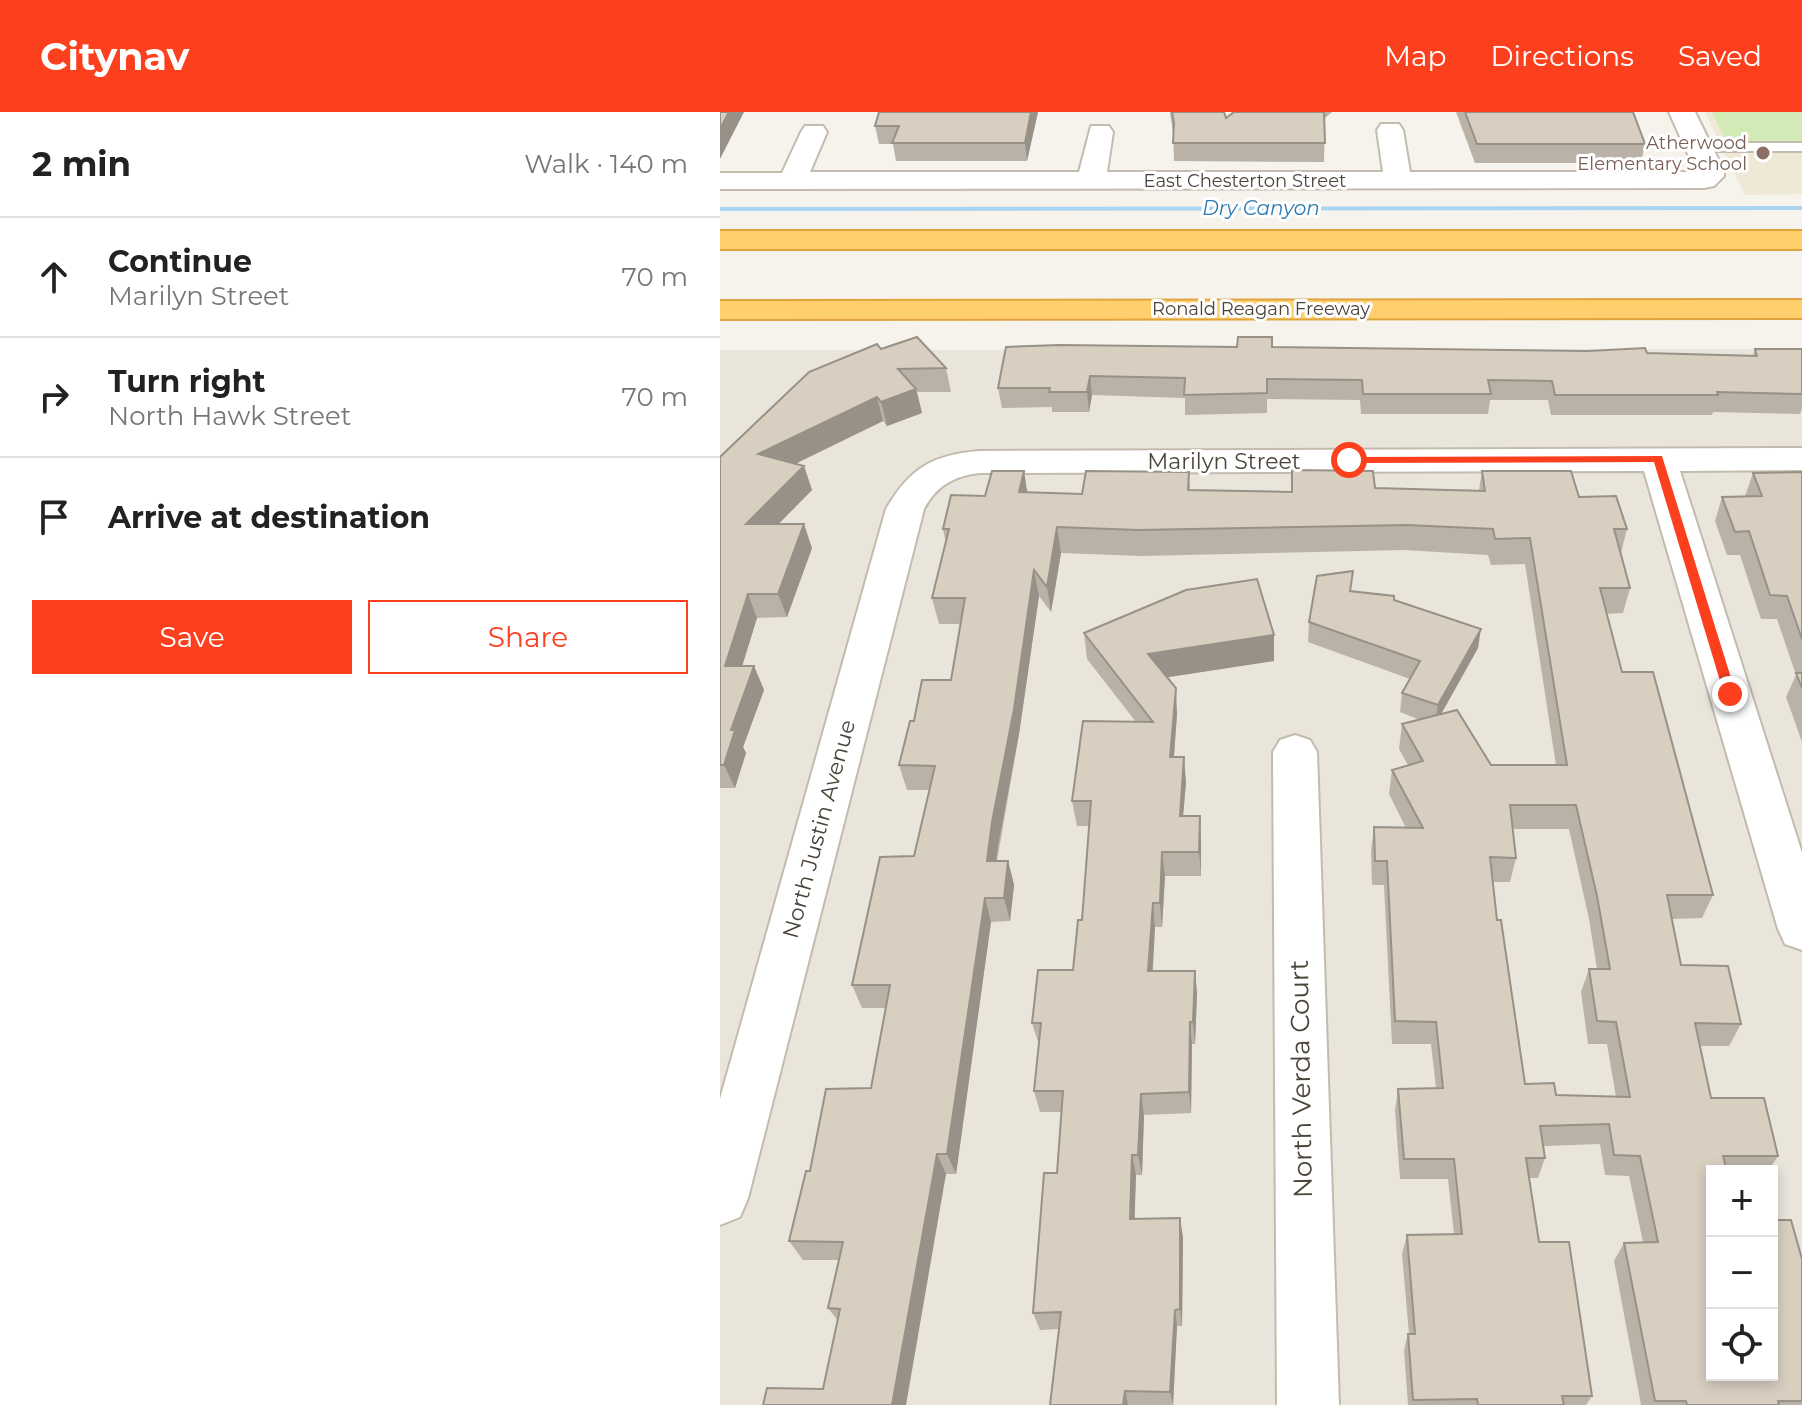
<!DOCTYPE html>
<html lang="en">
<head>
<meta charset="utf-8">
<style>
  :root { --surface:#fff; --page:#f2f2f2; --text:#222; --muted:#767676; --line:#e0e0e0; --accent:#fc3f1d }
  body { margin:0; font-family:Montserrat,sans-serif; background:var(--page); color:var(--text) }
  .controls { position:absolute; right:24px; bottom:24px; display:grid; overflow:hidden; border-radius:0px; box-shadow:0 4px 12px #0003 }
  .controls button { width:72px; height:72px; display:grid; place-items:center; padding:0; border:0; border-bottom:2px solid var(--line); background:var(--surface); color:var(--text); font:40px sans-serif }
  .stop { position:absolute; width:24px; height:24px; margin:-18px; border:6px solid #fc3f1d; border-radius:50%; background:#fff }
  .stop.end { background:#fc3f1d; border-color:#fff; box-shadow:0 2px 8px #0008 }
  .list { margin:0; padding:0; list-style:none }
  h2 { display:flex; justify-content:space-between; align-items:center; height:104px; margin:0; padding:0 32px; font-size:34px }
  h2 small { font-size:26px; font-weight:400; color:var(--muted) }
  .list li { display:grid; grid-template-columns:52px 1fr auto; gap:24px; align-items:center; box-sizing:border-box; height:120px; padding:0 32px; border-top:2px solid var(--line) }
  .list b { display:block; font-size:30px; white-space:nowrap }
  .list p { margin:0; font-size:26px; white-space:nowrap; color:var(--muted) }
  .list em { font-size:26px; font-style:normal; color:var(--muted) }
  .actions { display:flex; gap:16px; padding:24px 32px }
  .actions a { flex:1; padding:18px 0; border:2px solid var(--accent); border-radius:0px; text-align:center; font-size:28px; color:var(--accent) }
  .actions .main { background:var(--accent); color:#fff }
  .icon { flex:none; width:44px; height:44px; fill:none; stroke:currentColor; stroke-width:2; stroke-linecap:round; stroke-linejoin:round }
  .map { position:relative; flex:none; width:1082px; height:1293px; overflow:hidden }
  header { display:flex; align-items:center; gap:48px; box-sizing:border-box; height:112px; padding:0 40px; background:var(--accent); color:#fff }
  header strong { font-size:38px }
  nav { display:flex; gap:44px; margin-inline-start:auto; font-size:28px }
  main { display:flex }
  aside { flex:1; background:var(--surface) }
  .map>svg:first-child { display:block }
  .residential { fill:#eae5da; fill-rule:evenodd }
  .education { fill:#efe8d6 }
  .green { fill:#d2eab5 }
  .lines { fill:none; stroke-linecap:round; stroke-linejoin:round }
  .stream { fill:#a9d4f2; fill-rule:evenodd }
  .service-casing { stroke:#c2bbae; stroke-width:4 }
  .minor-casing { stroke:#c2bbae; stroke-width:4 }
  .motorway-casing { stroke:#e0a43c; stroke-width:4 }
  .service { fill:#fff; fill-rule:evenodd }
  .minor { fill:#fff; fill-rule:evenodd }
  .motorway { fill:#ffcf6e; fill-rule:evenodd }
  .wall { fill:#bab2a6; fill-rule:evenodd }
  .shaded-wall { fill:#979187 }
  .building { fill:#d8cfc1; stroke:#979187; stroke-width:2; fill-rule:evenodd }
  .route { fill:#fc3f1d }
  .education-dot { fill:#8d6e63; stroke:#fff; stroke-width:3 }
  .labels { text-anchor:middle; dominant-baseline:central; stroke-width:6; stroke-linejoin:round; paint-order:stroke }
  .far-education-label { font-size:18px; fill:#785e54; stroke:#fff; text-anchor:end }
  .far-street-label { font-size:18px; fill:#4b4439; stroke:#fff }
  .far-water-label { font-size:20px; font-style:italic; fill:#2e7ab2; stroke:#fff }
  .street-label { font-size:22px; fill:#4b4439; stroke:#fff }
  .near-street-label { font-size:26px; fill:#4b4439; stroke:#fff }
</style>
</head>
<body>
<header>
<strong>Citynav</strong>
<nav><a>Map</a><a>Directions</a><a>Saved</a></nav>
</header>
<main>
<aside>
<h2>2 min<small>Walk · 140 m</small></h2>
<ul class="list">
<li><svg class="icon" aria-label="ahead" viewBox="0 0 24 24"><path d="M12 20V5M6 11l6-6 6 6"/></svg><div><b>Continue</b><p>Marilyn Street</p></div><em>70 m</em></li>
<li><svg class="icon" aria-label="right" viewBox="0 0 24 24"><path d="M7 20v-9h11M14 6l5 5-5 5"/></svg><div><b>Turn right</b><p>North Hawk Street</p></div><em>70 m</em></li>
<li><svg class="icon" aria-label="arrive" viewBox="0 0 24 24"><path d="M6 21V4h12l-3 4 3 4H6"/></svg><div><b>Arrive at destination</b></div></li>
</ul>
<div class="actions"><a class="main">Save</a><a>Share</a></div>
</aside>
<div class="map">
<svg width="1082" height="1293" viewBox="0 0 1082 1293">
  <rect width="100%" height="100%" fill="#f6f3ec"/>
  <!-- residential -->
  <path class="residential" d="M1082,237v1056h-1082v-1055zM992,1059h60v204h-60z"/>
  <!-- education -->
  <path class="education" d="M985,0h97v82l-57,1z"/>
  <!-- green -->
  <path class="green" d="M992,0h90v31h-75z"/>
  <g class="lines">
    <!-- stream -->
    <path class="stream" d="M1082,94v4l-1082,1v-4z"/>
    <defs>
      <path id="service" d="M1082,31v8h-103l-7,-4 7,-4z"/>
      <g id="minor">
        <path d="M949,0h26l29,59v5l-10,10 -10,2 -984,1v-16h62l19,-41 4,-6h18l4,6 -17,40h269l12,-46h18l4,6 -6,40h276l-6,-42 4,-6h18l4,6 7,42h286z"/>
        <path d="M1082,336v22l-122,1 122,382v97l-17,-6 -7,-15 -134,-458 -665,2c-25,3 -43,13 -55,36l-176,689 -8,19 -20,8v-126l166,-590c24,-41 46,-54 93,-58z"/>
        <path d="M575,623l15,5 7,12 22,653h-62l-4,-653 7,-12z"/>
      </g>
      <g id="motorway">
        <rect x="0" y="119" width="1082" height="18"/>
        <path d="M1082,188v18l-1082,1v-18z"/>
      </g>
    </defs>
    <!-- service casing -->
    <use href="#service" class="service-casing"/>
    <!-- minor casing -->
    <use href="#minor" class="minor-casing"/>
    <!-- motorway casing -->
    <use href="#motorway" class="motorway-casing"/>
    <!-- service -->
    <use href="#service" class="service"/>
    <!-- minor -->
    <use href="#minor" class="minor"/>
    <!-- motorway -->
    <use href="#motorway" class="motorway"/>
  </g>
  <!-- wall -->
  <g class="wall">
    <path d="M159,0h159l-11,49h-131l-3,-17h-14l-4,-18z"/>
    <path d="M450,0h54l2,6 8,-6h98l-7,6 -1,44 -150,-1 -1,-28z"/>
    <path d="M736,0h177l12,32 -4,19h-166z"/>
    <path d="M517,235h35l481,8 2,-6h47v59l-2,6 -87,-2 -1,3h-161l-3,-15h-58l-2,14h-127l-1,-14 -93,-1v14l-82,2v-17l-93,-3 -3,17h-37v-5l-50,1 -4,-20z"/>
    <path d="M161,237l65,19 5,24h-34l5,21 -35,13 -4,-5 -88,43 9,2 8,24 -34,34 34,24 -25,69 -30,1 -15,48h12l10,24 -21,57 3,6 -11,35h-15v-331z"/>
    <path d="M304,359l3,22 55,1 107,-22 1,18 101,2 84,-4 104,2 3,-19 97,26 48,32 -6,24 9,35 -7,25 -17,1 16,58 91,223 -11,23 -31,1 10,46 60,59 -12,22h-29l11,52 67,58 -10,15h-56v204l90,-116v146h-161l-27,-144 10,-18 19,-1 -14,-66 -24,-1 -5,-31 -56,2 1,12 -7,20h-9l10,64 53,154 -6,9h-178l-4,-55 4,-16h1l-7,-80 5,-19 47,-1 -6,-55h-48l-5,-69 3,-21 38,-1 -5,-44h-39l-8,-159h-12l-1,-34 3,-24 32,1 -17,-34 3,-24 16,-5 -9,-16 3,-25 18,-4 -20,-8 2,-19 8,-14 -102,-37 1,-20 43,-30 42,8 84,48 -37,66 50,51h65l-31,-201 -34,1 -3,-10 -84,-5 -263,6 -80,-3 -10,59 -12,-16 -20,138 -22,127h11l6,24 -4,36 -19,1 -35,252h-10l-123,215 15,-68 -10,-13 11,-48h-36l-14,-19 21,-70 61,-83 15,-80h-24l-10,-23 62,-129 16,-66h-23l-8,-25 15,-44 37,-41 10,-56h-22l-7,-26 14,-55 -3,-14 42,-33zM793,717h56l20,90 8,50h-8l-8,23 7,52h19l9,53 -60,-2 -31,-11 -28,-164 -4,-38h17l6,-24z"/>
    <path d="M1082,360v270l-16,-45 10,-22 -19,-56h-16l-21,-64h-13l-12,-34 7,-24 23,-1 8,-23z"/>
    <path d="M364,521l190,28 -108,16 11,37 -3,43 12,25 -3,34h17l1,24v36h-36l-3,51h-7l-2,44h42l2,23 -2,50h-3l-1,69 -47,2 -2,60h-6l-2,44 49,18 -1,89h-5l-4,79h-123l9,-76 -19,1 -7,-17 24,-140 5,-61h-22l-6,-21 5,-46 -7,-22 41,-53 9,-50 7,-94h-12l-5,-25 64,-79 -49,-63z"/>
  </g>
  <!-- shaded-wall -->
  <g class="shaded-wall">
    <path d="M9,0h15l-24,47v-30z"/>
    <path d="M311,0h7l-11,49 -2,-18z"/>
    <path d="M370,264l2,19 -3,17 -2,-20z"/>
    <path d="M196,277l6,24 -35,13 -6,-24z"/>
    <path d="M157,285l6,24 -117,57 -8,-24z"/>
    <path d="M84,354l8,24 -57,58 -9,-24z"/>
    <path d="M304,359l4,26 -9,-5z"/>
    <path d="M84,412l8,24 -25,69 -9,-23z"/>
    <path d="M337,415l4,26 -10,59 -4,-25z"/>
    <path d="M314,458l5,26 -20,138 -21,112 -5,39 -6,-24 5,-39z"/>
    <path d="M28,482l9,24 -22,71 -10,-23z"/>
    <path d="M761,517l-3,19 -43,77 3,-20z"/>
    <path d="M554,523v26l-124,19 -2,-26z"/>
    <path d="M34,554l10,24 -21,57 3,6 -11,35 -11,-23 7,-35z"/>
    <path d="M456,576l1,26 -5,68 -2,-25z"/>
    <path d="M464,645l2,25 -5,58 -1,-24z"/>
    <path d="M480,704l1,24v36l-2,-24z"/>
    <path d="M442,740l3,24 -3,51 -2,-24z"/>
    <path d="M288,749l6,24 -4,36 -6,-23z"/>
    <path d="M265,786l6,24 -35,252 -9,-20z"/>
    <path d="M433,791l2,24 -4,67 -3,-23z"/>
    <path d="M475,859l2,23 -2,50 -2,-22z"/>
    <path d="M470,910l2,22 -1,69 -2,-21z"/>
    <path d="M421,982l3,21 -2,60 -4,-20z"/>
    <path d="M217,1042l9,20 -40,231h-14z"/>
    <path d="M412,1043l4,20 -2,63 -4,-19z"/>
    <path d="M460,1106l3,19 -1,89 -2,-17z"/>
    <path d="M455,1198l2,16 -4,79 -3,-13z"/>
    <path d="M405,1279l3,14h-5z"/>
  </g>
  <!-- building -->
  <g class="building">
    <path d="M0,0h9l-9,17z"/>
    <path d="M159,0h152l-6,31h-133l7,-17h-24z"/>
    <path d="M452,0h52l2,6 8,-6h90l1,31h-152l1,-20z"/>
    <path d="M745,0h168l12,32h-168z"/>
    <path d="M197,225l29,31 -48,1 18,20 -35,13 -4,-5 -119,57 46,12 -58,58h58l-26,70h-30l-23,72h29l-23,64h4l-11,35h-4v-308l89,-85 68,-28 4,5z"/>
    <path d="M518,225h34v10l316,4 57,-3 2,5 110,3 -2,-7h47v45l-85,-2 1,3h-163l-3,-14 -64,-1 3,14h-128l-1,-14 -95,-1v14l-83,2 1,-17 -95,-2 -3,16h-38l1,-4h-52l8,-41 53,-2 178,2z"/>
    <path d="M572,358l81,1 2,17 110,3 -3,-20h89l8,26 37,-1 11,33h-13l16,59h-30l22,84h31l60,223h-46l14,70 47,1 13,58 -46,-1 16,75h53l14,58h-55l4,15h-15v204h60v-155h19l11,39v142h-24l1,4h-92l-1,-4h-31l-31,-158 34,-1 -18,-86 -26,-1 -5,-31 -69,2 5,32h-19l13,84h30l23,154h-30l2,9h-86l-1,-6 -64,1 -5,-66h7l-8,-99 55,-1 -8,-75h-50l-6,-70 45,-1 -7,-66 -41,-1 -8,-160h-12l-1,-34 49,1 -31,-58 31,-9 -21,-37 55,-14 34,55h76l-37,-227 -35,1 -2,-10 -86,-4 -268,5 -82,-3 -10,60 -13,-17 -20,139 -22,113 -5,39h21l-4,37h-19l-38,256h-10l-45,251h-129l4,-17 56,1 17,-80 -12,-1 15,-66 -54,-1 17,-70h4l16,-82 45,-1 19,-103h-38l28,-128 34,-1 21,-90 -36,-1 11,-44h4l8,-41h29l14,-82h-33l17,-69h-6l8,-34 34,1 7,-25h32l-5,21 63,2 4,-23 103,1 -1,18 104,2zM790,693h66l21,91 13,73h-21l8,52 19,1 14,75 -74,-2 -2,-12 -29,1 -24,-164h-4l-7,-63 26,1z"/>
    <path d="M1082,360v167l-15,-43 -17,-1 -21,-64 -14,1 -13,-35 40,-1 -9,-23z"/>
    <path d="M633,459l-3,20 44,5v4l87,29 -43,76 -36,-12 18,-32 -111,-39 8,-46z"/>
    <path d="M537,467l17,56 -126,19 28,34 -6,69h14l-4,59h20l-1,36h-37l-2,51h-7l-5,68h47l-2,51h-3l-1,70 -48,2 -3,61h-6l-2,64 50,-1v91l-5,1 -5,82 -45,-1 -2,14h-73l11,-93 -28,1 11,-140h13l6,-82h-29l7,-68h-9l6,-53h35l5,-50h4l9,-119h-19l11,-80 70,1 -69,-89 102,-43z"/>
    <path d="M1076,561h6v15z"/>
  </g>
  <!-- route -->
  <path class="route" d="M942,344l74,238 -6,4 -6,-4 -70,-232 -305,1 -5,-3 5,-3z"/>
  <!-- markers -->
  <circle class="education-dot" cx="1043" cy="41" r="8"/>
  <g class="labels">
    <!-- far-education labels -->
    <g class="far-education-label">
      <text x="1027" y="31">Atherwood<tspan x="1027" dy="21">Elementary School</tspan></text>
    </g>
    <!-- far-street labels -->
    <g class="far-street-label">
      <text x="525" y="69">East Chesterton Street</text>
      <text x="541" y="197">Ronald Reagan Freeway</text>
    </g>
    <!-- far-water labels -->
    <g class="far-water-label">
      <text x="541" y="96">Dry Canyon</text>
    </g>
    <!-- street labels -->
    <g class="street-label">
      <text x="504" y="349">Marilyn Street</text>
      <text transform="translate(99 717) rotate(-75)">North Justin Avenue</text>
    </g>
    <!-- near-street labels -->
    <g class="near-street-label">
      <text transform="translate(581 967) rotate(-91)">North Verda Court</text>
    </g>
  </g>
</svg>
<div class="controls">
<button>+</button>
<button>−</button>
<button><svg class="icon" aria-label="locate" viewBox="0 0 24 24"><circle cx="12" cy="12" r="6"/><path d="M12 2v4M12 18v4M2 12h4M18 12h4"/></svg></button>
</div>
<div class="stop" style="left:629px;top:348px"></div>
<div class="stop end" style="left:1010px;top:582px"></div>
</div>
</main>
</body>
</html>
